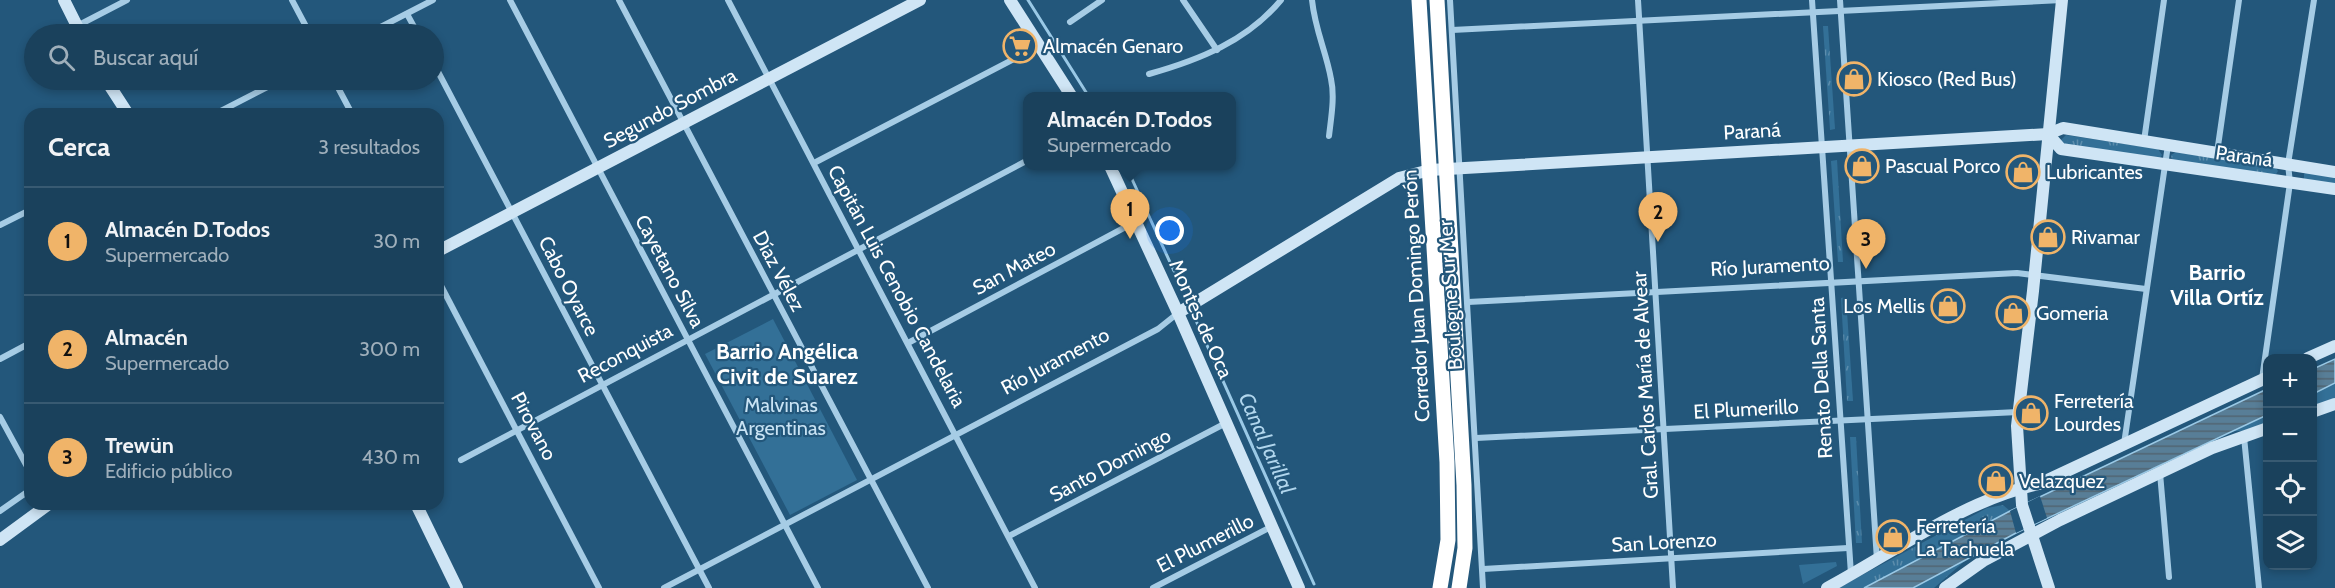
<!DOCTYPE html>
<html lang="es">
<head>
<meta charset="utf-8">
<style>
  :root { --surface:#1a415c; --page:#274c65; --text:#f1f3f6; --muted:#9fafbb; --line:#385a72; --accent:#f0b469 }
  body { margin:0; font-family:Cabin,sans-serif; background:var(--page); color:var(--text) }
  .controls { position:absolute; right:18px; bottom:18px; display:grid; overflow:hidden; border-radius:12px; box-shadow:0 3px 9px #0003 }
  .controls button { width:54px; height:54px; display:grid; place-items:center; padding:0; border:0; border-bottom:2px solid var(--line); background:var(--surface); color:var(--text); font:30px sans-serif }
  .you { position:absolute; left:1170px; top:231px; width:21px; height:21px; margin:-15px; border:4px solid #fff; border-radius:50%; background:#1a73e8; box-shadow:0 0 0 9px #1a73e833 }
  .badge { display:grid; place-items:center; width:39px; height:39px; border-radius:50%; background:var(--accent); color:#111; font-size:20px; font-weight:700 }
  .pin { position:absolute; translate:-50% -50px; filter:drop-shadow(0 2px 3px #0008) }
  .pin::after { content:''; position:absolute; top:32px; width:21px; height:18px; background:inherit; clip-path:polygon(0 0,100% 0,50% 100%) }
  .popup { position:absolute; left:1023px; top:92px; width:213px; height:78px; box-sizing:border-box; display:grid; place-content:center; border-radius:12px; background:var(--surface); filter:drop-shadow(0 2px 4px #0005); font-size:20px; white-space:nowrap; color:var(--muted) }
  .popup b { font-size:22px; color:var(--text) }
  .popup::after { content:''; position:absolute; left:50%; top:100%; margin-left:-12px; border:12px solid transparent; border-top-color:var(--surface) }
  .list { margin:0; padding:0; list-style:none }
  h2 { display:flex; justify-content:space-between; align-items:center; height:78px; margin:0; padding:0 24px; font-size:26px }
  h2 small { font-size:20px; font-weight:400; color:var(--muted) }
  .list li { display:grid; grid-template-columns:39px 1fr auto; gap:18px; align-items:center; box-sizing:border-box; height:108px; padding:0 24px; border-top:2px solid var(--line) }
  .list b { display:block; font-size:22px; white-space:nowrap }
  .list p { margin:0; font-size:20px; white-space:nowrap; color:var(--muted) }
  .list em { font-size:20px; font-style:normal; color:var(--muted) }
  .icon { flex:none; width:33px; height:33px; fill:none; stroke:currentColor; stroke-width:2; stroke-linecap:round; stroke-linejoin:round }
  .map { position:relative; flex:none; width:2335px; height:588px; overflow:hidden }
  .search { position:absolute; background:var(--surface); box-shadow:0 3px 9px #0003; left:24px; top:24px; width:420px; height:66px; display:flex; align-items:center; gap:15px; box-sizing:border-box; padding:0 21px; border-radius:33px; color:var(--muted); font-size:22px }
  .panel { position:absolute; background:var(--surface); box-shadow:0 3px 9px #0003; left:24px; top:108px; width:420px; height:402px; border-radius:18px }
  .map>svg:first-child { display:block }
  .grass { fill:url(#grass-tufts) }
  .green { fill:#337097 }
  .water { fill:url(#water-rules); stroke:#9ac9e6; stroke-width:1.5 }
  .pier { fill:#23577b }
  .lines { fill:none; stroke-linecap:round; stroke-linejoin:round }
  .stream { stroke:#9ac9e6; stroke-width:3 }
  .street { stroke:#a6cce5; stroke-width:6 }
  .secondary { stroke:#cfe5f5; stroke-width:12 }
  .highway { stroke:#fff; stroke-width:15 }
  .labels { text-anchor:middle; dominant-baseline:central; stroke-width:4.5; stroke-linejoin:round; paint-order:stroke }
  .poi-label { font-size:20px; fill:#fff; stroke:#23577b; text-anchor:start }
  .street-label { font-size:20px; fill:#fff; stroke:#23577b }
  .park-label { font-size:20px; fill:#c9e3f4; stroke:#23577b }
  .water-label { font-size:21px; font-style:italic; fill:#b1d6ed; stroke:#23577b }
  .quarter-label { font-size:22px; font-weight:bold; fill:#fff; stroke:#23577b }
</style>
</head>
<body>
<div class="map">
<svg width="2335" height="588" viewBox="0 0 2335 588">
  <defs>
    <pattern id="grass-tufts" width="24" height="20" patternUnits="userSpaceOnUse" patternTransform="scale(1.5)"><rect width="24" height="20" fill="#337097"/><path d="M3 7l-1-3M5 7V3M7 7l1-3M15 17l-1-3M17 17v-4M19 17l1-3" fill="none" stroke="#5c8dac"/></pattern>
    <pattern id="water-rules" width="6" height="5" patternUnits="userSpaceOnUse" patternTransform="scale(1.5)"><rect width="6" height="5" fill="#587e97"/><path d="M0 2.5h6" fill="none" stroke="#526572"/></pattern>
  </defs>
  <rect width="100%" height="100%" fill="#23577b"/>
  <!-- grass -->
  <g class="grass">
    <path d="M1823,26h5l7,103 -5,1z"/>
    <path d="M2066,135l92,14 4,6 -2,3 -96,-13 -3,-5z"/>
    <path d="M2176,152l100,16 2,3 -3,5 -103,-16 -1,-5z"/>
    <path d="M1837,160l6,102h-5l-7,-101z"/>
    <path d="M2307,172l28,5v7l-31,-5v-5z"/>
    <path d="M1846,297l7,104h-6l-6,-103z"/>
    <path d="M1850,437h6l6,106h-6z"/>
    <path d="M2003,505l7,6 -146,77h-26l149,-80z"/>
    <path d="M1967,559l-33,29h-21z"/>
  </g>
  <!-- green -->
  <g class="green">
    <path d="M773,319l84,161 -67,35 -85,-161z"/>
    <path d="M2335,383v16l-22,8v-13z"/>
    <path d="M2267,415v8l-24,8h-10z"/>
    <path d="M1836,562l1,4 -34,18 -4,-19z"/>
  </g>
  <!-- water -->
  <g class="water">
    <path d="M2335,359v24l-22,11v-25z"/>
    <path d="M2267,389v26l-251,118 -103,55h-49l146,-77z"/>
  </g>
  <!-- pier -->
  <path class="pier" d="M2040,496l7,22 -31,15 -6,-22z"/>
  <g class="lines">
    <!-- stream -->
    <g class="stream">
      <path d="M1028,0l61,97"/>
      <path d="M1126,166l48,105"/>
      <path d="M1193,314l121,270"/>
    </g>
    <!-- street -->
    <g class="street">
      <path d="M292,0l18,34"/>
      <path d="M510,0l308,588"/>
      <path d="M619,0l309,588"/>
      <path d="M728,0l307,588"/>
      <path d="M1183,0l34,50"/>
      <path d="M1312,0c3,30 14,51 19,79 4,18 0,39 -2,57"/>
      <path d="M1450,0l33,588"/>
      <path d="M1638,0l35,588"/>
      <path d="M1812,0l39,574"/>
      <path d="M1840,0l37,560"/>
      <path d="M407,14l11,20"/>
      <path d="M1070,22l32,-22"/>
      <path d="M77,26l50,-26"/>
      <path d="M1452,30l610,-30"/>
      <path d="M367,34l66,-34"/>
      <path d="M434,64l275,524"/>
      <path d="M1149,74c50,-14 98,-33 132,-74"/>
      <path d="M334,80l18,34"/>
      <path d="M215,114l66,-34"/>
      <path d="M2144,141l20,-141"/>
      <path d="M2217,153l22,-153"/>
      <path d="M814,163l225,-117"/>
      <path d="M0,225l30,-15"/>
      <path d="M438,280l161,308"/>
      <path d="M1468,302l549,-29 129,16"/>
      <path d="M908,343l227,-121"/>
      <path d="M0,359l30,-16"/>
      <path d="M2262,379l28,-196 -2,-19 26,-164"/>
      <path d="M0,417l30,55"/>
      <path d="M2244,437l15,151"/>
      <path d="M1476,438l542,-26"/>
      <path d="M2124,444l44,-299"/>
      <path d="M461,460l567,-300"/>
      <path d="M2160,473l9,104"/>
      <path d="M0,511l30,-21"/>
      <path d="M1009,536l217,-113"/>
      <path d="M1483,569l365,-21"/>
      <path d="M664,588l494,-259 20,-16"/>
      <path d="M1153,588l118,-61"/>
    </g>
    <!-- secondary -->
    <g class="secondary">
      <path d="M64,0l17,34"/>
      <path d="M1010,0l62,97"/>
      <path d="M106,80l22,34"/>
      <path d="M2048,134l13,15 274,40"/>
      <path d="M1110,166l68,147 121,275"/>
      <path d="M438,251l482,-251"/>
      <path d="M1178,313l221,-135 31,-8 618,-36 15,-6 272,44"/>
      <path d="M2308,358l27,-12"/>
      <path d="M2312,412l23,-8"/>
      <path d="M416,504l41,84"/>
      <path d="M0,540l49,-36"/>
      <path d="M1827,588c67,-36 137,-88 212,-104l229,-107"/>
      <path d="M1945,588l38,-27 77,-41 152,-72 56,-20"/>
      <path d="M2049,588l-27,-83 -5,-79 16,-135 29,-291"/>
    </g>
    <!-- highway -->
    <g class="highway">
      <path d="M1419,0l28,462 1,78 -8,48"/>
      <path d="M1437,0l27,485 1,63 -6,40"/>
    </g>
  </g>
  <!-- icons -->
  <defs>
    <symbol id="supermarket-ring" viewBox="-11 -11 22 22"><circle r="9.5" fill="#23577b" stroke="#f0b469" stroke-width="1.5"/><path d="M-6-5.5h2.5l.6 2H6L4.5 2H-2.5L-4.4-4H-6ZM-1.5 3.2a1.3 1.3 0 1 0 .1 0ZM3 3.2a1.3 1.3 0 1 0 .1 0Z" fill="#f0b469"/></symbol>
    <symbol id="shop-ring" viewBox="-11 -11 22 22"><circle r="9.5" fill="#23577b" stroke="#f0b469" stroke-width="1.5"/><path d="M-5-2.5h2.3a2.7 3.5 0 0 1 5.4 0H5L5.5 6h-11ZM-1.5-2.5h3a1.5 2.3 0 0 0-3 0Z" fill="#f0b469"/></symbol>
  </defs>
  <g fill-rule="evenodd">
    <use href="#supermarket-ring" x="1001" y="27" width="38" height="38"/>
    <use href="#shop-ring" x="1835" y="60" width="38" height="38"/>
    <use href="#shop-ring" x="1843" y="147" width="38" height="38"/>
    <use href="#shop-ring" x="2004" y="153" width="38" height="38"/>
    <use href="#shop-ring" x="2029" y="218" width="38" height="38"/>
    <use href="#shop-ring" x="1929" y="287" width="38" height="38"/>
    <use href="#shop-ring" x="1994" y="294" width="38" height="38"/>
    <use href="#shop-ring" x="2012" y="394" width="38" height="38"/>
    <use href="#shop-ring" x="1977" y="462" width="38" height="38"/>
    <use href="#shop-ring" x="1874" y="518" width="38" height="38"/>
  </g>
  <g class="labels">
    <!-- poi labels -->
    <g class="poi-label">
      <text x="1043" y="46">Almacén Genaro</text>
      <text x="1877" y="79">Kiosco (Red Bus)</text>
      <text x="1885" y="166">Pascual Porco</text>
      <text x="2046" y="172">Lubricantes</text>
      <text x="2071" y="237">Rivamar</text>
      <text x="1925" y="306" text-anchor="end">Los Mellis</text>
      <text x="2036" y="313">Gomeria</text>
      <text x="2054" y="401">Ferretería<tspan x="2054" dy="23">Lourdes</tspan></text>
      <text x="2019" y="481">Velazquez</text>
      <text x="1916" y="526">Ferretería<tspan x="1916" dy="23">La Tachuela</tspan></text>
    </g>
    <!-- street labels -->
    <g class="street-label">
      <text transform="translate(670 108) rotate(-28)">Segundo Sombra</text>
      <text transform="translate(1752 131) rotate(-3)">Paraná</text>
      <text transform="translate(2244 156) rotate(8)">Paraná</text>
      <text transform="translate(1770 266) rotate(-3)">Río Juramento</text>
      <text transform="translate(1014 268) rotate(-28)">San Mateo</text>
      <text transform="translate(670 271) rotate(62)">Cayetano Silva</text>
      <text transform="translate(779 271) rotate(62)">Díaz Vélez</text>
      <text transform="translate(569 286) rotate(63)">Cabo Oyarce</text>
      <text transform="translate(897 286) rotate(62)">Capitán Luis Cenobio Candelaria</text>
      <text transform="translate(1450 295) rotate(-94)">Boulogne Sur Mer</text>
      <text transform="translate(1416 296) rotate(-93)">Corredor Juan Domingo Perón</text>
      <text transform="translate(1201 319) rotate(66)">Montes de Oca</text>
      <text transform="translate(625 353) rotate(-28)">Reconquista</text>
      <text transform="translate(1055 361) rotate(-28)">Río Juramento</text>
      <text transform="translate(1821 378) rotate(-93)">Renato Della Santa</text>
      <text transform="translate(1645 385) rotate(-93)">Gral. Carlos María de Alvear</text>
      <text transform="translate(1746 409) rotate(-3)">El Plumerillo</text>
      <text transform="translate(534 426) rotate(62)">Pirovano</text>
      <text transform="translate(1110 465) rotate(-28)">Santo Domingo</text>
      <text transform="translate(1664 542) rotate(-3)">San Lorenzo</text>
      <text transform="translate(1205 543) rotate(-27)">El Plumerillo</text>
    </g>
    <!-- park labels -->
    <g class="park-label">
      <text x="781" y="405">Malvinas<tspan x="781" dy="23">Argentinas</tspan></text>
    </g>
    <!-- water labels -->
    <g class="water-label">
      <text transform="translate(1267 443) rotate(66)">Canal Jarillal</text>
    </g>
    <!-- quarter labels -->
    <g class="quarter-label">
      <text x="2217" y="272">Barrio<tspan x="2217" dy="25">Villa Ortíz</tspan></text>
      <text x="787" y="351">Barrio Angélica<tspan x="787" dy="25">Civit de Suarez</tspan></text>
    </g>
  </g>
</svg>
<div class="controls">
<button>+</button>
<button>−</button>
<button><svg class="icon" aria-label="locate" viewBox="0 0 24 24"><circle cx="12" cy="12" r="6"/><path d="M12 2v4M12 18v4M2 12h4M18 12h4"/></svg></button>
<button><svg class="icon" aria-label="layers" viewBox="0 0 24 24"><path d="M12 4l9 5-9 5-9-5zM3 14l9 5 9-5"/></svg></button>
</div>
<div class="you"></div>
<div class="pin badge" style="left:1130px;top:239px">1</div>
<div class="popup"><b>Almacén D.Todos</b>Supermercado</div>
<div class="pin badge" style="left:1658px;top:242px">2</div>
<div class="pin badge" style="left:1866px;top:269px">3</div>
<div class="search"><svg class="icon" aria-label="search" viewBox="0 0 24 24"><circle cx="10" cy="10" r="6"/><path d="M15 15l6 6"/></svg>Buscar aquí</div>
<section class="panel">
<h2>Cerca<small>3 resultados</small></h2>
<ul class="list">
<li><span class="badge">1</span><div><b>Almacén D.Todos</b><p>Supermercado</p></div><em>30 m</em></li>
<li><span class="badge">2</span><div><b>Almacén</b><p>Supermercado</p></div><em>300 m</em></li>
<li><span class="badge">3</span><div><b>Trewün</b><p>Edificio público</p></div><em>430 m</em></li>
</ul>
</section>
</div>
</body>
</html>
